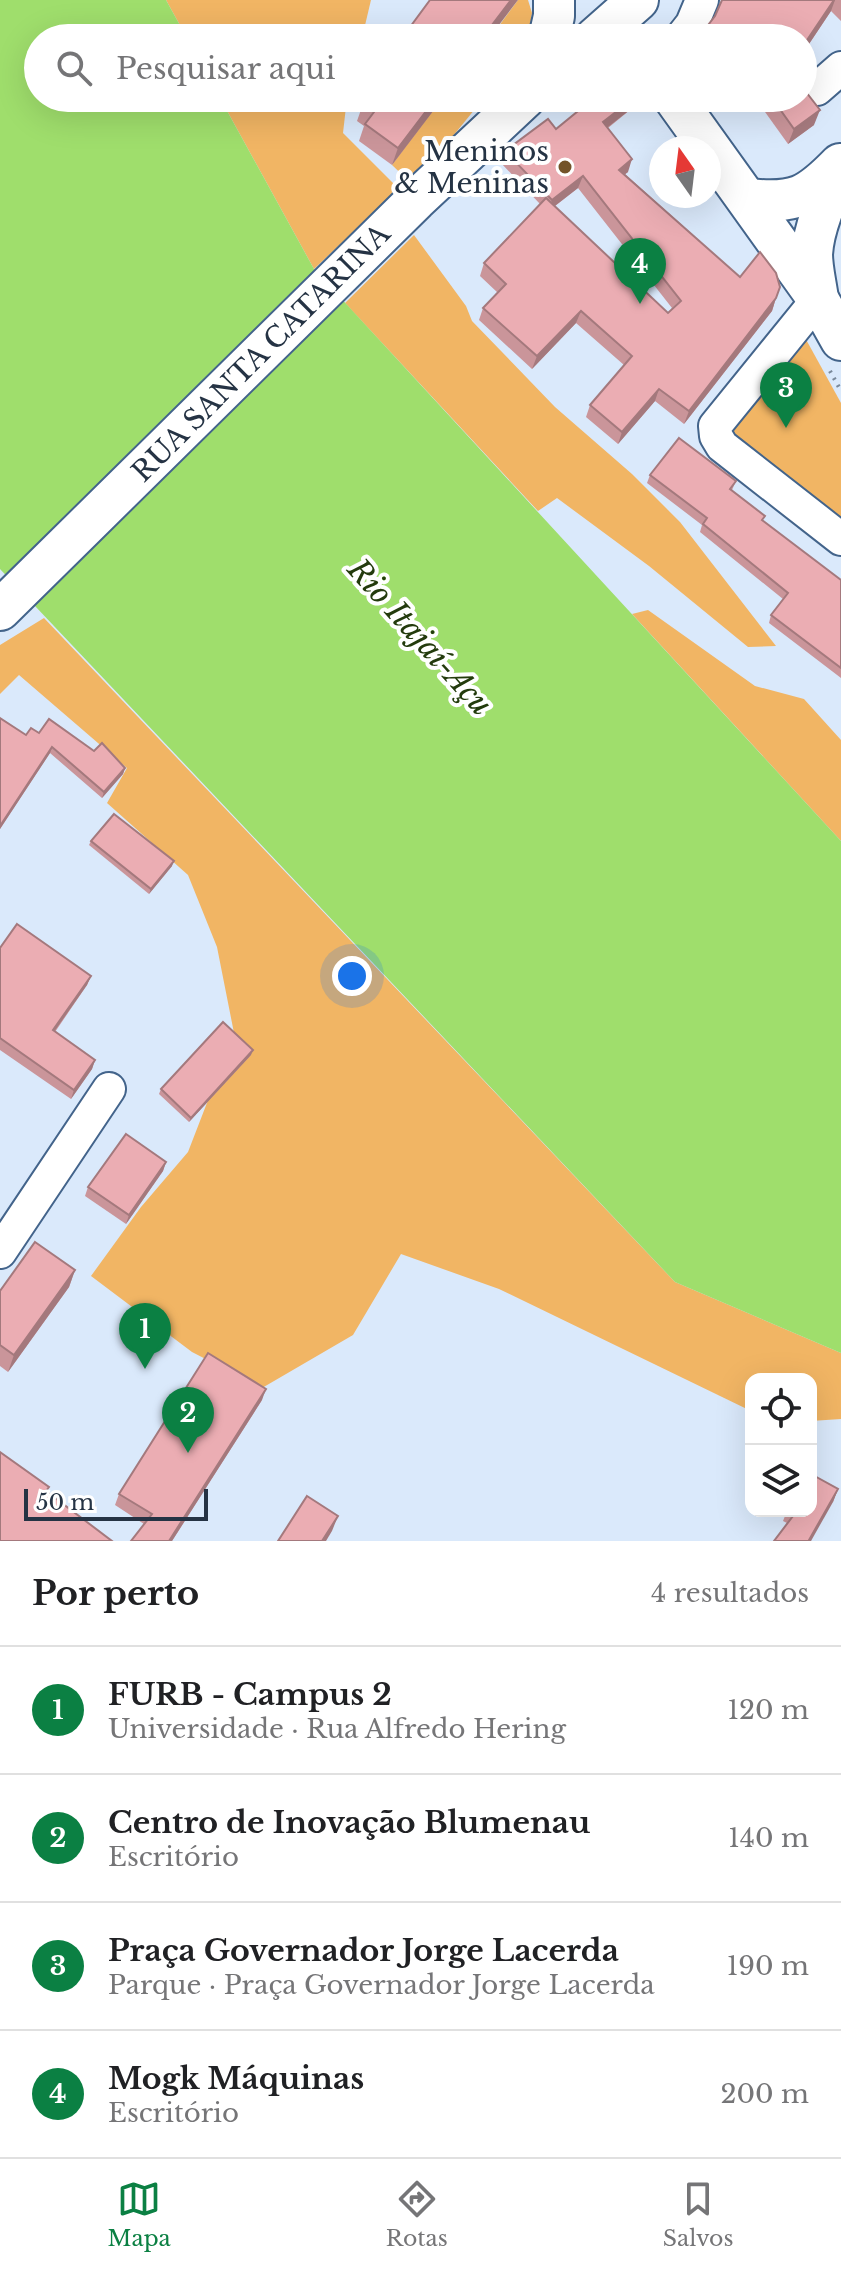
<!DOCTYPE html>
<html lang="pt">
<head>
<meta charset="utf-8">
<style>
  :root { --surface:#fff; --page:#f2f2f2; --text:#202124; --muted:#757577; --line:#e0e0e0; --accent:#0b8043 }
  body { margin:0; font-family:"Libre Baskerville",serif; background:var(--page); color:var(--text) }
  .controls { position:absolute; right:24px; bottom:24px; display:grid; overflow:hidden; border-radius:16px; box-shadow:0 8px 32px #0002 }
  .controls button { width:72px; height:72px; display:grid; place-items:center; padding:0; border:0; border-bottom:2px solid var(--line); background:var(--surface); color:var(--text); font:40px sans-serif }
  .compass { position:absolute; left:649px; top:136px; width:72px; height:72px; border-radius:50%; background:var(--surface); box-shadow:0 8px 32px #0002; rotate:346deg }
  .scale { position:absolute; left:24px; bottom:20px; width:184px; box-sizing:border-box; padding-left:8px; border:4px solid #253344; border-top:0; font-size:22px; line-height:28px; white-space:nowrap; color:#253344; -webkit-text-stroke:6px #fff; paint-order:stroke }
  .you { position:absolute; left:352px; top:976px; width:28px; height:28px; margin:-20px; border:6px solid #fff; border-radius:50%; background:#1a73e8; box-shadow:0 0 0 12px #1a73e833 }
  .badge { display:grid; place-items:center; width:52px; height:52px; border-radius:50%; background:var(--accent); color:#fff; font-size:26px; font-weight:700 }
  .pin { position:absolute; translate:-50% -66px; filter:drop-shadow(0 2px 4px #0008) }
  .pin::after { content:''; position:absolute; top:42px; width:28px; height:24px; background:inherit; clip-path:polygon(0 0,100% 0,50% 100%) }
  .list { margin:0; padding:0; list-style:none }
  h2 { display:flex; justify-content:space-between; align-items:center; height:104px; margin:0; padding:0 32px; font-size:34px }
  h2 small { font-size:26px; font-weight:400; color:var(--muted) }
  .list li { display:grid; grid-template-columns:52px 1fr auto; gap:24px; align-items:center; box-sizing:border-box; height:128px; padding:0 32px; border-top:2px solid var(--line) }
  .list b { display:block; font-size:30px; white-space:nowrap }
  .list p { margin:0; font-size:26px; white-space:nowrap; color:var(--muted) }
  .list em { font-size:26px; font-style:normal; color:var(--muted) }
  .icon { flex:none; width:44px; height:44px; fill:none; stroke:currentColor; stroke-width:2; stroke-linecap:round; stroke-linejoin:round }
  .map { position:relative; flex:none; width:841px; height:1541px; overflow:hidden }
  .search { position:absolute; background:var(--surface); box-shadow:0 8px 32px #0002; left:24px; right:24px; top:24px; height:88px; display:flex; align-items:center; gap:20px; box-sizing:border-box; padding:0 28px; border-radius:44px; color:var(--muted); font-size:30px }
  .sheet { height:616px; background:var(--surface) }
  nav { display:flex; justify-content:space-around; align-items:center; box-sizing:border-box; height:112px; border-top:2px solid var(--line); background:var(--surface); font-size:22px; color:var(--muted) }
  nav a { display:grid; justify-items:center; gap:4px }
  nav .on { color:var(--accent) }
  .map>svg:first-child { display:block }
  .green { fill:#f1b564 }
  .water { fill:#9fde6c }
  .lines { fill:none; stroke-linecap:round; stroke-linejoin:round }
  .minor-casing { stroke:#43648b; stroke-width:36 }
  .major-casing { stroke:#43648b; stroke-width:44 }
  .path { stroke:#7a899a; stroke-width:4; stroke-dasharray:2 6; stroke-linecap:butt }
  .minor { stroke:#fff; stroke-width:32 }
  .major { stroke:#fff; stroke-width:40 }
  .wall { fill:#ca959a; fill-rule:evenodd }
  .shaded-wall { fill:#a4797d }
  .building { fill:#ebadb3; stroke:#a4797d; stroke-width:2 }
  .poi-dot { fill:#735329; stroke:#fff; stroke-width:3 }
  .labels { text-anchor:middle; dominant-baseline:central; stroke-width:8; stroke-linejoin:round; paint-order:stroke }
  .poi-label { font-size:28px; fill:#253344; stroke:#fff; text-anchor:end }
  .street-label { font-size:28px; fill:#253344; stroke:#fff }
  .water-label { font-size:30px; font-style:italic; fill:#233b0d; stroke:#fff }
</style>
</head>
<body>
<div class="map">
<svg width="841" height="1541" viewBox="0 0 841 1541">
  <rect width="100%" height="100%" fill="#dae9fb"/>
  <!-- green -->
  <g class="green">
    <path d="M166,0h205l-9,38h-175z"/>
    <path d="M518,0h10l4,13 -4,25h-38z"/>
    <path d="M220,98h127l-4,35 56,56 -85,80z"/>
    <path d="M441,98h43l-71,87 -21,-20z"/>
    <path d="M414,235l52,71 6,15 83,86 77,67 48,48 96,124 -28,1 -99,-81 -92,-68 -19,13 -193,-208z"/>
    <path d="M803,334l38,69v119l-113,-89z"/>
    <path d="M648,610l107,76 49,13 37,41v101l-209,-227z"/>
    <path d="M44,618l631,664 166,71v66l-30,2v-42h-60v32l-252,-122 -98,-35 -48,81 -91,53 -70,-36 -101,-76 50,-69 47,-55 46,-119 -17,-86 -29,-72 -81,-72 20,-35 -108,-93 -19,19v-49z"/>
  </g>
  <!-- water -->
  <path class="water" d="M0,0h166l21,38h-149v60h182l94,171 527,572v512l-166,-71 -675,-713z"/>
  <g class="lines">
    <defs>
      <g id="minor">
        <path d="M681,38l11,-14 10,-24"/>
        <path d="M817,89l24,-21"/>
        <path d="M818,299l-103,127 1,10 6,10 119,93"/>
        <path d="M0,1252l109,-163"/>
      </g>
      <g id="major">
        <path d="M549,38l5,-22v-16"/>
        <path d="M595,38l43,-38"/>
        <path d="M674,98l144,201 23,41"/>
        <path d="M748,199c47,5 60,-2 92,-35"/>
        <path d="M818,299c-2,-15 -6,-31 -6,-45 2,-30 17,-60 29,-86"/>
        <path d="M0,610l416,-410 109,-102"/>
      </g>
    </defs>
    <!-- minor casing -->
    <use href="#minor" class="minor-casing"/>
    <!-- major casing -->
    <use href="#major" class="major-casing"/>
    <!-- path -->
    <path class="path" d="M830,371l11,20"/>
    <!-- minor -->
    <use href="#minor" class="minor"/>
    <!-- major -->
    <use href="#major" class="major"/>
  </g>
  <!-- wall -->
  <g class="wall">
    <path d="M722,0h119v21l-10,-10 -28,42v-15h-102l1,-5 13,-17z"/>
    <path d="M368,98h75l-51,67 -33,-24 5,-15 -7,-5 6,-17z"/>
    <path d="M590,98h49l-3,7 -28,23 20,44 -3,2 115,103 36,21 -4,13 -88,113 -29,-23 -37,43 -32,-27 4,-12 34,-40 -48,-42 -44,46 -53,-49 4,-12 15,-15 -18,-17 4,-13 56,-59 -39,-41 4,-12 51,-22 31,-25zM578,188l94,120 -4,5 -113,-107z"/>
    <path d="M755,98h48l11,27 -26,19z"/>
    <path d="M650,475l86,6 -4,9 31,31 78,59v98l-72,-55 2,-8 12,-16 -83,-67 2,-7 -55,-42z"/>
    <path d="M0,718l26,17 13,-2 55,18 31,17 -2,6 -21,24 -52,-45 -50,76z"/>
    <path d="M91,841l81,25 -23,28 -60,-49z"/>
    <path d="M0,948l91,28 -4,9 -32,47 40,28 -3,9 -21,30 -71,-49z"/>
    <path d="M251,1055l-62,67 -30,-28 2,-5z"/>
    <path d="M166,1162l-3,9 -37,53 -41,-28 3,-9z"/>
    <path d="M75,1270l-6,17 -61,85 -8,-6v-75z"/>
    <path d="M262,1400l-90,141h-41l13,-17 -29,-19 4,-11z"/>
    <path d="M838,1489l-5,13 -46,21 -4,-2 4,-10h24z"/>
  </g>
  <!-- shaded-wall -->
  <g class="shaded-wall">
    <path d="M511,0h7l-29,38h-7z"/>
    <path d="M834,0h1l-4,11 -28,42v-7z"/>
    <path d="M436,98h7l-51,67 6,-17z"/>
    <path d="M634,98h5l-3,7 -37,29 4,-12z"/>
    <path d="M820,110l-6,15 -26,19 6,-15z"/>
    <path d="M632,159l-4,13 -13,10 4,-12z"/>
    <path d="M583,176l-5,12 -31,24 5,-12z"/>
    <path d="M776,298l-4,13 -88,113 5,-13z"/>
    <path d="M581,311l-5,12 -44,46 5,-13z"/>
    <path d="M659,389l-4,12 -37,43 4,-12z"/>
    <path d="M52,747l-2,6 -50,76v-3z"/>
    <path d="M125,768l-2,6 -21,24 2,-6z"/>
    <path d="M174,861l-2,5 -23,28 2,-5z"/>
    <path d="M91,976l-4,9 -38,54 4,-9z"/>
    <path d="M253,1050l-2,5 -62,67 2,-4z"/>
    <path d="M95,1060l-3,9 -21,30 3,-9z"/>
    <path d="M166,1162l-3,9 -37,53 3,-9z"/>
    <path d="M75,1270l-6,17 -61,85 6,-17z"/>
    <path d="M266,1389l-4,11 -90,141h-3z"/>
    <path d="M838,1489l-5,13 -22,39h-3z"/>
    <path d="M338,1516l-6,15 -6,10h-4z"/>
  </g>
  <!-- building -->
  <g class="building">
    <path d="M430,0h81l-29,38h-80z"/>
    <path d="M722,0h112l-31,46v-8h-97l-4,-5 13,-17z"/>
    <path d="M803,88l17,22 -26,19 -22,-31h31z"/>
    <path d="M368,98h68l-38,50 -33,-24 9,-12 -11,-8z"/>
    <path d="M594,98h40l-31,24 29,37 -13,11 121,107 20,-25 16,21 4,14 -4,11 -87,113 -30,-22 -37,43 -32,-27 42,-49 -51,-45 -44,45 -54,-48 23,-24 -22,-21 62,-65 122,115 13,-12 -98,-125 -31,24 -47,-49 43,-32 8,10z"/>
    <path d="M679,438l57,43 -6,8 35,27 -3,4 79,60v88l-70,-53 17,-22 -85,-69 4,-6 -57,-43z"/>
    <path d="M0,718l26,17 5,-7 8,5 10,-14 45,32 8,-8 23,25 -21,24 -52,-45 -52,79z"/>
    <path d="M114,814l60,47 -23,28 -60,-48z"/>
    <path d="M17,924l74,52 -38,54 42,30 -21,30 -74,-52v-90z"/>
    <path d="M223,1022l30,28 -62,68 -30,-29z"/>
    <path d="M126,1134l40,28 -37,53 -41,-28z"/>
    <path d="M35,1242l40,28 -61,85 -14,-10v-54z"/>
    <path d="M208,1353l58,36 -97,152h-38l21,-27 -33,-20z"/>
    <path d="M0,1452l49,35 -3,4 66,50h-112z"/>
    <path d="M811,1474l27,15 -29,51 1,1h-36l22,-29 -2,-1h17z"/>
    <path d="M307,1496l31,20 -16,25h-44z"/>
  </g>
  <!-- markers -->
  <circle class="poi-dot" cx="565" cy="167" r="8"/>
  <g class="labels">
    <!-- poi labels -->
    <g class="poi-label">
      <text x="549" y="151">Meninos<tspan x="549" dy="32">&amp; Meninas</tspan></text>
    </g>
    <!-- street labels -->
    <g class="street-label">
      <text transform="translate(261 353) rotate(-45)">RUA SANTA CATARINA</text>
    </g>
    <!-- water labels -->
    <g class="water-label">
      <text transform="translate(420 637) rotate(48)">Rio Itajaí-Açu</text>
    </g>
  </g>
</svg>
<div class="controls">
<button><svg class="icon" aria-label="locate" viewBox="0 0 24 24"><circle cx="12" cy="12" r="6"/><path d="M12 2v4M12 18v4M2 12h4M18 12h4"/></svg></button>
<button><svg class="icon" aria-label="layers" viewBox="0 0 24 24"><path d="M12 4l9 5-9 5-9-5zM3 14l9 5 9-5"/></svg></button>
</div>
<svg class="compass" viewBox="-18 -18 36 36"><path d="M0-13l5 13h-10z" fill="#e53935"/><path d="M0 13l5-13h-10z" fill="#757577"/></svg>
<div class="scale">50 m</div>
<div class="you"></div>
<div class="pin badge" style="left:145px;top:1369px">1</div>
<div class="pin badge" style="left:188px;top:1453px">2</div>
<div class="pin badge" style="left:786px;top:428px">3</div>
<div class="pin badge" style="left:640px;top:304px">4</div>
<div class="search"><svg class="icon" aria-label="search" viewBox="0 0 24 24"><circle cx="10" cy="10" r="6"/><path d="M15 15l6 6"/></svg>Pesquisar aqui</div>
</div>
<section class="sheet">
<h2>Por perto<small>4 resultados</small></h2>
<ul class="list">
<li><span class="badge">1</span><div><b>FURB - Campus 2</b><p>Universidade · Rua Alfredo Hering</p></div><em>120 m</em></li>
<li><span class="badge">2</span><div><b>Centro de Inovação Blumenau</b><p>Escritório</p></div><em>140 m</em></li>
<li><span class="badge">3</span><div><b>Praça Governador Jorge Lacerda</b><p>Parque · Praça Governador Jorge Lacerda</p></div><em>190 m</em></li>
<li><span class="badge">4</span><div><b>Mogk Máquinas</b><p>Escritório</p></div><em>200 m</em></li>
</ul>
</section>
<nav>
<a class="on"><svg class="icon" aria-label="map" viewBox="0 0 24 24"><path d="M3 6l6-2 6 2 6-2v14l-6 2-6-2-6 2zM9 4v14M15 6v14"/></svg>Mapa</a>
<a><svg class="icon" aria-label="directions" viewBox="0 0 24 24"><path d="M12 3l9 9-9 9-9-9zM9 14v-3h6M13 9l2 2-2 2"/></svg>Rotas</a>
<a><svg class="icon" aria-label="saved" viewBox="0 0 24 24"><path d="M7 4h10v16l-5-4-5 4z"/></svg>Salvos</a>
</nav>
</body>
</html>
